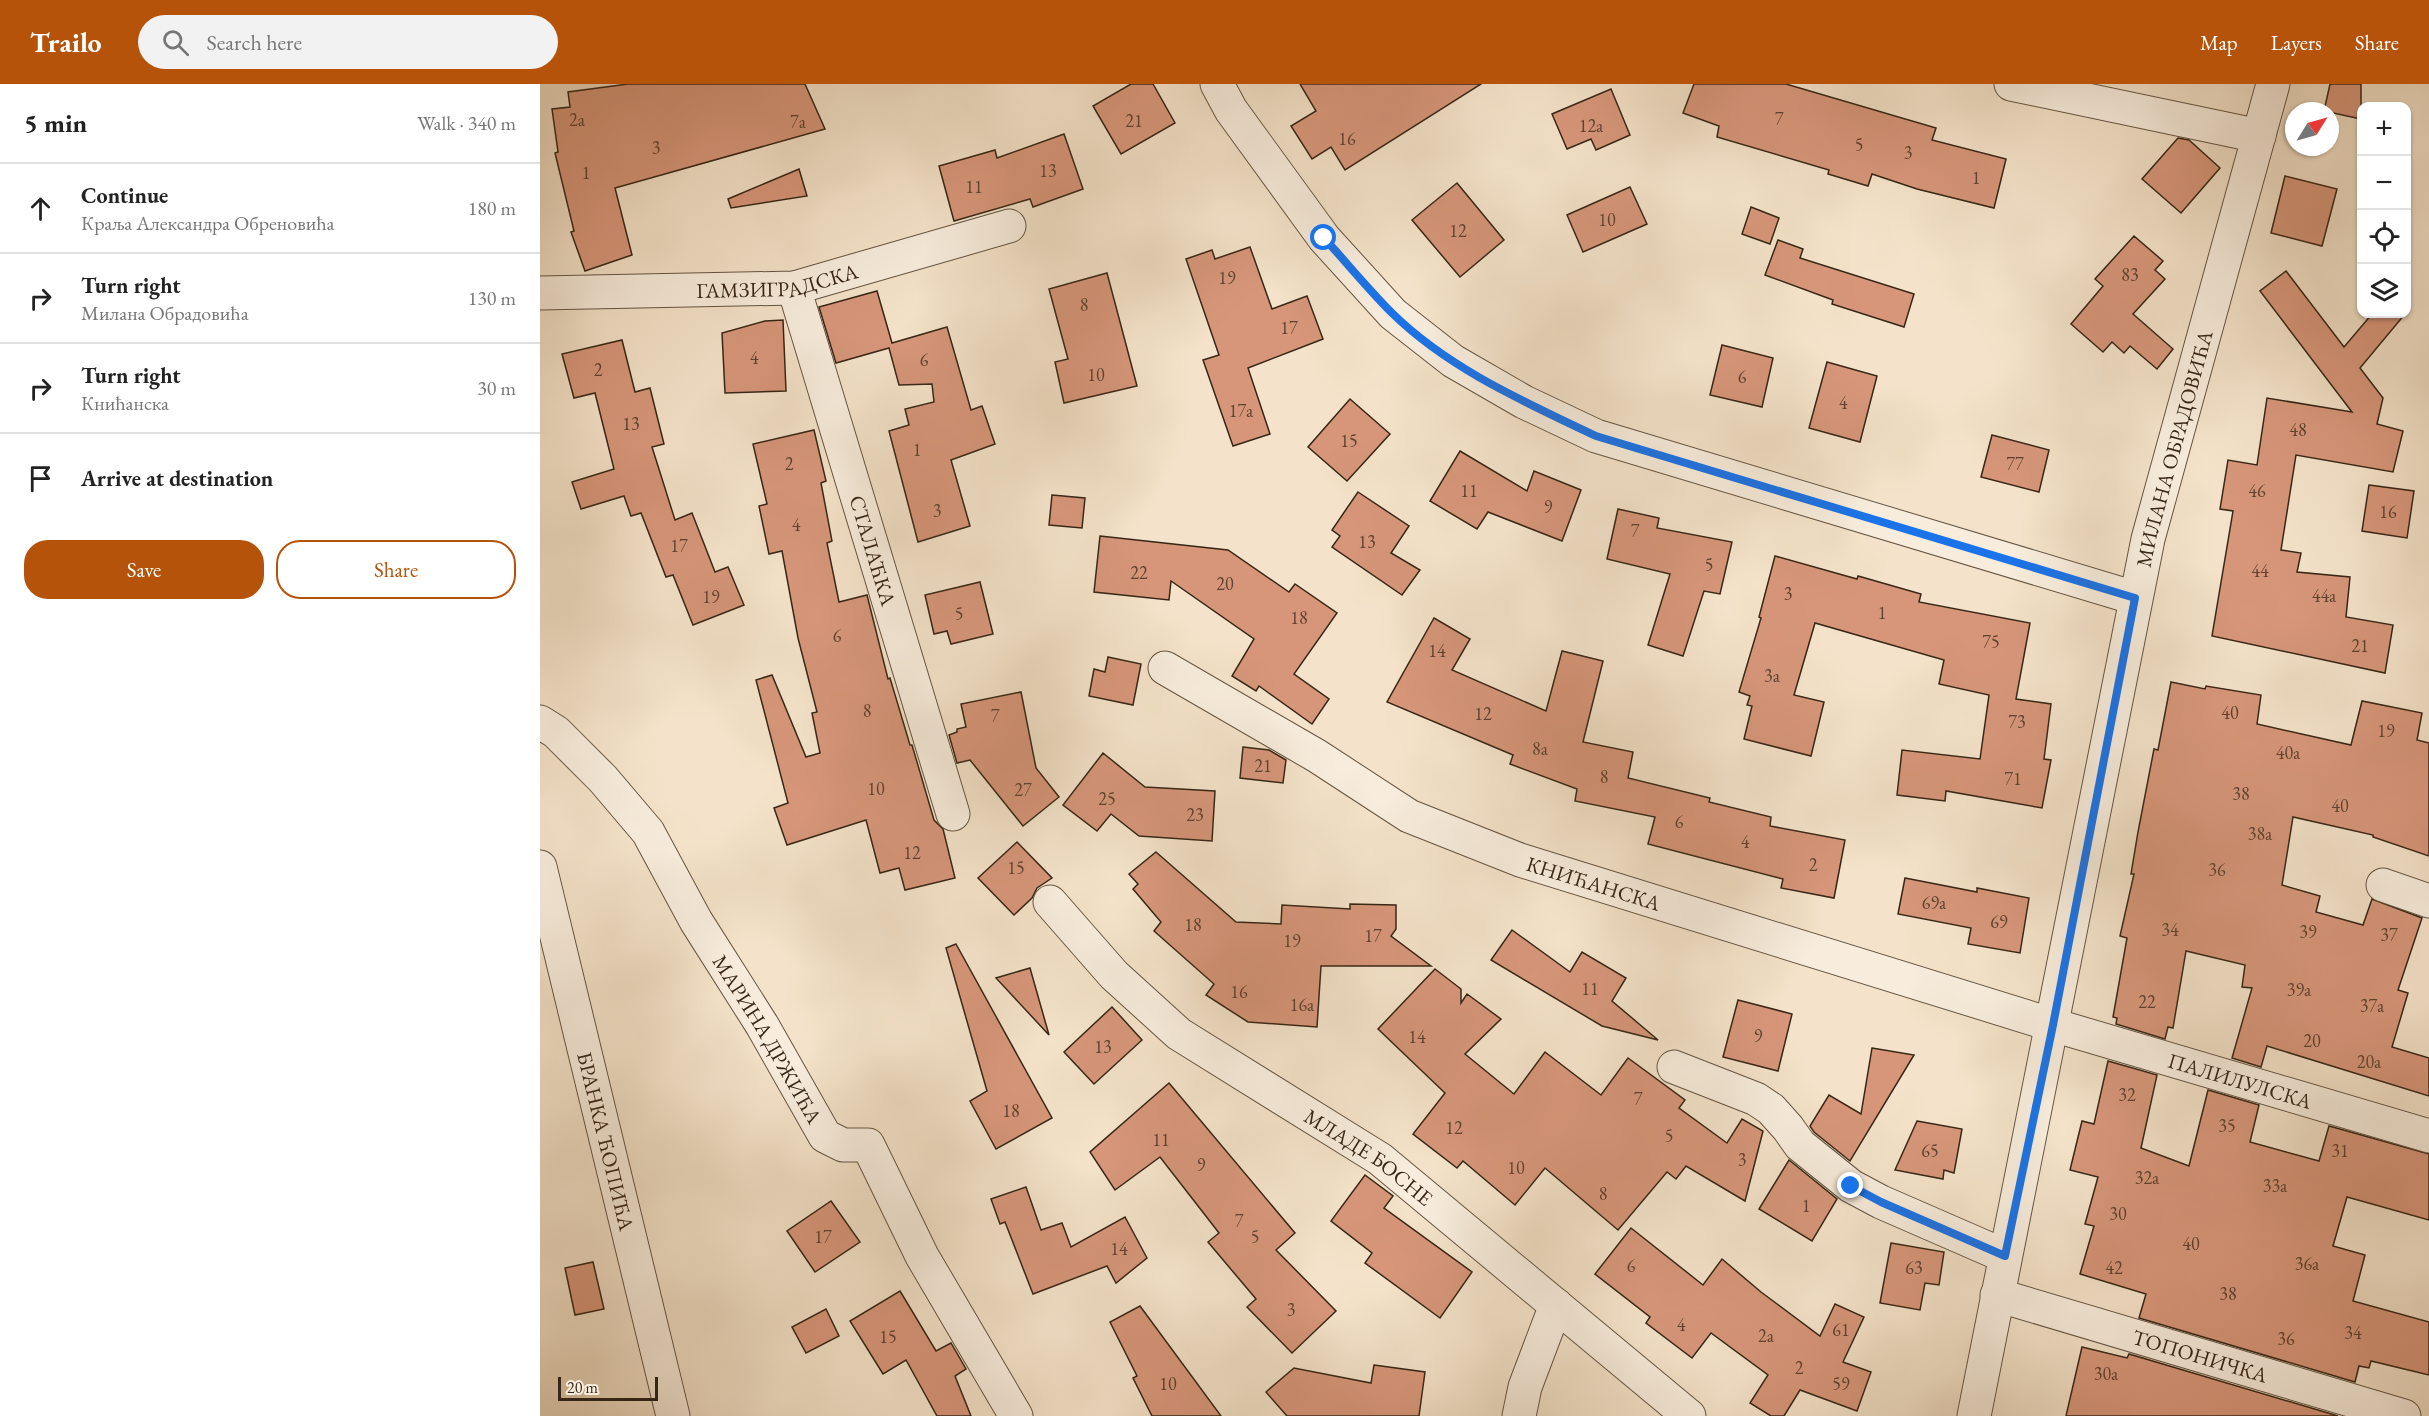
<!DOCTYPE html>
<html lang="en">
<head>
<meta charset="utf-8">
<style>
  :root { --surface:#fff; --page:#f2f2f2; --text:#222; --muted:#767676; --line:#e0e0e0; --accent:#b45309 }
  body { margin:0; font-family:"EB Garamond",serif; background:var(--page); color:var(--text) }
  .controls { position:absolute; right:18px; top:18px; display:grid; overflow:hidden; border-radius:12px; box-shadow:0 2px 4px #0004 }
  .controls button { width:54px; height:54px; display:grid; place-items:center; padding:0; border:0; border-bottom:2px solid var(--line); background:var(--surface); color:var(--text); font:30px sans-serif }
  .compass { position:absolute; left:1745px; top:18px; width:54px; height:54px; border-radius:50%; background:var(--surface); box-shadow:0 2px 4px #0004; rotate:53deg }
  .scale { position:absolute; left:18px; bottom:15px; width:100px; box-sizing:border-box; padding-left:6px; border:3px solid #372616; border-top:0; font-size:16px; line-height:21px; white-space:nowrap; color:#372616; -webkit-text-stroke:4px #f8eddd; paint-order:stroke }
  .stop { position:absolute; width:18px; height:18px; margin:-14px; border:4px solid #1a73e8; border-radius:50%; background:#fff }
  .stop.end { background:#1a73e8; border-color:#fff; box-shadow:0 2px 6px #0008 }
  .list { margin:0; padding:0; list-style:none }
  h2 { display:flex; justify-content:space-between; align-items:center; height:78px; margin:0; padding:0 24px; font-size:26px }
  h2 small { font-size:20px; font-weight:400; color:var(--muted) }
  .list li { display:grid; grid-template-columns:39px 1fr auto; gap:18px; align-items:center; box-sizing:border-box; height:90px; padding:0 24px; border-top:2px solid var(--line) }
  .list b { display:block; font-size:22px; white-space:nowrap }
  .list p { margin:0; font-size:20px; white-space:nowrap; color:var(--muted) }
  .list em { font-size:20px; font-style:normal; color:var(--muted) }
  .actions { display:flex; gap:12px; padding:18px 24px }
  .actions a { flex:1; padding:14px 0; border:2px solid var(--accent); border-radius:24px; text-align:center; font-size:21px; color:var(--accent) }
  .actions .main { background:var(--accent); color:#fff }
  .icon { flex:none; width:33px; height:33px; fill:none; stroke:currentColor; stroke-width:2; stroke-linecap:round; stroke-linejoin:round }
  .map { position:relative; flex:none; width:1889px; height:1332px; overflow:hidden }
  header { display:flex; align-items:center; gap:36px; box-sizing:border-box; height:84px; padding:0 30px; background:var(--accent); color:#fff }
  header strong { font-size:28px }
  nav { display:flex; gap:33px; margin-inline-start:auto; font-size:21px }
  .search { width:420px; height:54px; background:var(--page); display:flex; align-items:center; gap:15px; box-sizing:border-box; padding:0 21px; border-radius:33px; color:var(--muted); font-size:22px }
  main { display:flex }
  aside { flex:1; background:var(--surface) }
  .map>svg:first-child { display:block }
  .building { fill:#d7967a; stroke:#372616; stroke-width:1.5 }
  .lines { fill:none; stroke-linecap:round; stroke-linejoin:round }
  .minor-casing { stroke:#665543; stroke-width:35 }
  .minor { stroke:#f8eddd; stroke-width:33 }
  .route { stroke:#1a73e8; stroke-width:8 }
  .labels { text-anchor:middle; dominant-baseline:central; stroke-width:4.5; stroke-linejoin:round; paint-order:stroke }
  .number-label { font-size:18px; fill:#5f422f }
  .street-label { font-size:21px; fill:#372616; stroke:#f8eddd }
</style>
</head>
<body>
<header>
<strong>Trailo</strong>
<div class="search"><svg class="icon" aria-label="search" viewBox="0 0 24 24"><circle cx="10" cy="10" r="6"/><path d="M15 15l6 6"/></svg>Search here</div>
<nav><a>Map</a><a>Layers</a><a>Share</a></nav>
</header>
<main>
<aside>
<h2>5 min<small>Walk · 340 m</small></h2>
<ul class="list">
<li><svg class="icon" aria-label="ahead" viewBox="0 0 24 24"><path d="M12 20V5M6 11l6-6 6 6"/></svg><div><b>Continue</b><p>Краља Александра Обреновића</p></div><em>180 m</em></li>
<li><svg class="icon" aria-label="right" viewBox="0 0 24 24"><path d="M7 20v-9h11M14 6l5 5-5 5"/></svg><div><b>Turn right</b><p>Милана Обрадовића</p></div><em>130 m</em></li>
<li><svg class="icon" aria-label="right" viewBox="0 0 24 24"><path d="M7 20v-9h11M14 6l5 5-5 5"/></svg><div><b>Turn right</b><p>Книћанска</p></div><em>30 m</em></li>
<li><svg class="icon" aria-label="arrive" viewBox="0 0 24 24"><path d="M6 21V4h12l-3 4 3 4H6"/></svg><div><b>Arrive at destination</b></div></li>
</ul>
<div class="actions"><a class="main">Save</a><a>Share</a></div>
</aside>
<div class="map">
<svg width="1889" height="1332" viewBox="0 0 1889 1332">
  <rect width="100%" height="100%" fill="#f4e3ca"/>
  <filter id="stains"><feTurbulence type="fractalNoise" baseFrequency=".00333" numOctaves="4"/><feColorMatrix values="0 0 0 0 .2 0 0 0 0 .09 0 0 0 0 .02 0 0 0 .5 -.17"/></filter>
  <radialGradient id="worn" r=".72"><stop offset=".6" stop-color="#630" stop-opacity="0"/><stop offset="1" stop-color="#630" stop-opacity=".3"/></radialGradient>
  <!-- building -->
  <g class="building">
    <path d="M88,0h177l20,45 -210,59 17,67 -47,16 -14,-39 3,-1 -19,-78 3,-1 -6,-43 18,-2 -2,-15z"/>
    <path d="M591,0h22l22,39 -54,31 -28,-48z"/>
    <path d="M760,0h181l-136,86 -14,-23 -19,12 -21,-33 25,-15z"/>
    <path d="M1154,0h92l150,44 -4,12 74,19 -12,49 -77,-19 -45,-15 -4,12 -40,-12 1,-4 -112,-33 2,-11 -36,-13z"/>
    <path d="M1790,0h31v35l-37,-8z"/>
    <path d="M1071,5l19,46 -34,15 -5,-11 -24,10 -15,-35z"/>
    <path d="M524,50l19,55 -50,18 -3,-8 -76,22 -15,-55 56,-16 2,8z"/>
    <path d="M1638,54l11,2 31,28 -39,45 -39,-34z"/>
    <path d="M259,85l8,27 -76,12 -3,-9z"/>
    <path d="M1745,92l52,13 -15,57 -51,-13z"/>
    <path d="M917,99l47,57 -44,37 -48,-57z"/>
    <path d="M1090,103l17,37 -64,28 -16,-37z"/>
    <path d="M1211,123l28,11 -9,26 -28,-10z"/>
    <path d="M1594,152l29,25 -8,9 10,9 -32,35 40,35 -16,20 -27,-23 -6,7 -12,-11 -9,10 -32,-28 32,-38 -8,-7z"/>
    <path d="M1238,156l25,9 -3,9 114,36 -10,33 -72,-23 1,-4 -68,-25z"/>
    <path d="M710,163l22,62 35,-13 16,43 -75,29 22,66 -37,12 -30,-86 16,-5 -33,-96 26,-9 3,9z"/>
    <path d="M1746,187l58,76 28,-33h33l-45,54 23,30 -6,26 26,7 -10,41 -97,-17 -15,95 20,3 -4,19 53,5 -4,40 47,8 -8,48 -173,-37 21,-125 -13,-2 8,-49 29,5 10,-67 85,14 -92,-121z"/>
    <path d="M567,189l30,113 -73,17 -9,-41 13,-3 -19,-70z"/>
    <path d="M337,207l15,52 55,-16 24,83 11,-4 13,38 -44,16 19,66 -52,16 -29,-111 20,-6 -4,-16 29,-7 -2,-18 -33,1 -10,-37 -53,15 -17,-56z"/>
    <path d="M243,236l3,71 -61,2 -3,-60 43,-12z"/>
    <path d="M82,256l13,52 15,-4 14,56 -12,3 23,73 17,-7 23,59 13,-5 16,38 -51,20 -20,-50 -7,2 -25,-64 -10,3 -7,-20 -43,13 -9,-27 42,-13 -19,-76 -21,5 -12,-44z"/>
    <path d="M1182,261l51,13 -11,49 -52,-12z"/>
    <path d="M1287,278l50,14 -17,66 -51,-14z"/>
    <path d="M810,315l40,35 -43,47 -39,-34z"/>
    <path d="M274,346l12,51 -5,2 11,58 -5,2 12,59 28,-7 21,84 2,-1 20,67h2l22,75 9,9 12,49 -50,12 -6,-22 -19,5 -14,-53 -79,25 -13,-37 14,-5 -32,-123 16,-5 34,82 14,-4 -8,-40 5,-1 -19,-74 -16,-87 -13,3 -10,-48 8,-2 -14,-60z"/>
    <path d="M1452,351l57,15 -10,42 -58,-15z"/>
    <path d="M920,367l67,40 7,-20 47,19 -19,51 -74,-29 -11,17 -47,-28z"/>
    <path d="M1829,401l45,6 -7,47 -45,-7z"/>
    <path d="M818,408l51,34 -18,27 29,17 -18,25 -70,-48 8,-11 -8,-6z"/>
    <path d="M512,411l33,3 -3,30 -33,-3z"/>
    <path d="M1078,425l41,9 -2,10 75,14 -12,52 -16,-3 -21,65 -35,-11 22,-71 -63,-15z"/>
    <path d="M560,452l128,14 61,42 6,-8 42,29 -43,61 35,25 -17,25 -53,-38 -3,5 -24,-15 22,-37 -83,-58 -2,19 -75,-8z"/>
    <path d="M1235,472l82,23 1,-3 63,18 -2,8 111,21 -14,76 35,5 -7,55 7,1 -9,48 -96,-17 -1,10 -48,-6 5,-45 78,9 9,-64 -50,-11 5,-24 -129,-37 -21,72 30,7 -13,54 -67,-17 8,-33 -5,-1 3,-9 -11,-4 22,-74 -2,-1z"/>
    <path d="M440,498l13,52 -42,10 -4,-13 -13,3 -9,-39z"/>
    <path d="M894,534l36,21 -18,31 94,41 16,-60 41,10 -20,81 50,10 -5,26 82,20 -1,4 62,15 -1,9 75,14 -11,58 -53,-10 2,-9 -135,-35 7,-27 -80,-16 2,-12 -67,-25 3,-9 -126,-53z"/>
    <path d="M568,573l33,7 -8,41 -44,-9 5,-27 11,3z"/>
    <path d="M1631,598l34,7 1,-3 55,9 -4,29 94,21 11,-44 60,12 -5,27 12,3v113l-56,-19v-2l-80,-18 -11,68 38,11 -4,16 47,13 9,-26 50,19 -24,72 10,3 -16,54 37,11v38l-162,-50 -6,21 -29,-9 20,-70 -10,-1 3,-22 -59,-14 -13,77 -5,-1 -3,12 -49,-15 1,-6 -4,-1 14,-79 -7,-2 14,-62h-3l7,-42 16,-83 4,1z"/>
    <path d="M481,608l15,76 23,29 -36,29 -53,-66 -13,3 -8,-28 8,-3v-3l9,-2 -5,-23z"/>
    <path d="M703,663l26,3 17,10 -3,23 -43,-5z"/>
    <path d="M563,669l42,34 70,4 -3,50 -73,-5 -28,-22 -14,17 -34,-26z"/>
    <path d="M477,758l35,36 -15,10 -5,10 -18,17 -36,-37z"/>
    <path d="M616,768l80,70 45,2 1,-19 68,4v-5l46,1v24l-5,7 40,30h-110l-4,61 -69,-5 -42,-27 8,-11 -60,-53 7,-9 -28,-33 5,-5 -9,-10z"/>
    <path d="M1365,794l72,14v-4l52,10 -9,55 -52,-9 3,-16 -73,-14z"/>
    <path d="M972,846l58,42 12,-20 44,26 -14,23 46,39 -56,-14 -111,-66z"/>
    <path d="M416,860l96,174 -56,31 -26,-48 17,-10 -41,-143z"/>
    <path d="M490,884l19,67 -53,-57z"/>
    <path d="M895,885l26,20v14l6,-9 34,25 -36,35 49,40 31,-42 56,43 27,-37 57,42 -6,8 48,35 15,-24 21,12 -18,70 -59,-35 -10,13 -9,-7 -49,58 -73,-62 -30,37 -52,-44 -6,7 -44,-34 32,-41 -67,-64z"/>
    <path d="M1198,916l54,14 -14,57 -55,-14z"/>
    <path d="M572,923l30,33 -48,44 -30,-32z"/>
    <path d="M1332,964l42,7 -64,106 -36,-29 -4,-6 19,-31 32,19z"/>
    <path d="M1568,977l49,14 -16,73 48,18 19,-76 51,15 -9,37 69,19 10,-35 100,28v66l-82,-23 -14,49 32,9 -12,46 76,21v53l-58,-14 -2,7 -10,-2 -4,16 -216,-64 7,-24 -66,-20 14,-48 -9,-2 13,-47 -28,-7 12,-49 12,3z"/>
    <path d="M629,999l126,150 -19,17 60,61 -44,42 -45,-46 9,-8 -48,-57 11,-9 -59,-76 -45,33 -25,-38z"/>
    <path d="M1377,1037l45,8 -8,44 -10,-3 -1,9 -48,-9z"/>
    <path d="M1249,1076l48,39 -25,42 -53,-32z"/>
    <path d="M825,1091l28,21 -9,12 88,64 -32,46 -75,-55 7,-10 -41,-32z"/>
    <path d="M486,1103l15,43 21,-7 9,24 54,-30 22,41 -31,25 -9,-17 -74,28 -28,-72 -5,2 -9,-25z"/>
    <path d="M291,1117l29,41 -45,30 -28,-41z"/>
    <path d="M1091,1144l72,57 19,-26 39,33 59,44 15,-32 29,13 -21,45 28,10 -14,39 -57,-21 -16,26h-13l-21,-13 18,-28 -57,-42 -19,25 -46,-35 4,-6 -55,-43z"/>
    <path d="M1351,1159l53,9 -5,33 -14,-2 -5,27 -40,-7z"/>
    <path d="M53,1178l11,47 -29,6 -10,-47z"/>
    <path d="M360,1207l36,60 15,-8 15,26 -11,7 16,40h-34l-31,-56 -23,14 -33,-53z"/>
    <path d="M600,1222l81,110h-69l-19,-38 4,-2 -27,-54z"/>
    <path d="M286,1225l13,27 -33,17 -14,-26z"/>
    <path d="M1542,1263l45,11 2,-4 209,62h-272z"/>
    <path d="M834,1281l51,7 -6,44h-132l-21,-24 28,-24 77,15z"/>
  </g>
  <g class="lines">
    <defs>
      <g id="minor">
        <path d="M677,0l14,26 93,128 69,76 60,47 71,41 72,34 539,162"/>
        <path d="M1471,0l248,52"/>
        <path id="s1" d="M254,204l159,526"/>
        <path id="s2" d="M0,209l254,-5 215,-62"/>
        <path id="s3" d="M625,584l152,88 92,60 111,44 533,165 376,111"/>
        <path id="s4" d="M0,638l16,10 47,47 45,53 48,89 66,104 63,111 18,9h25l54,111 94,160"/>
        <path id="s5" d="M0,783l133,549"/>
        <path d="M1843,801l46,16"/>
        <path id="s6" d="M510,818l64,73 65,59 201,125 309,257"/>
        <path d="M1134,983l82,32 15,10 17,19 12,17 51,41 30,16 124,54"/>
        <path id="s7" d="M1457,1211l407,121"/>
        <path d="M979,1332l6,-29 31,-82"/>
        <path id="s8" d="M1434,1332l174,-877 125,-455"/>
      </g>
    </defs>
    <!-- minor casing -->
    <use href="#minor" class="minor-casing"/>
    <!-- minor -->
    <use href="#minor" class="minor"/>
  </g>
  <g class="lines">
    <!-- route -->
    <path class="route" d="M784,154c23,25 44,51 68,75 57,56 133,89 204,123l539,162 -82,427 -48,231 -124,-54 -30,-16"/>
  </g>
  <g class="labels">
    <!-- number labels -->
    <g class="number-label">
      <text x="1239" y="34">7</text>
      <text x="37" y="35">2a</text>
      <text x="594" y="36">21</text>
      <text x="258" y="37">7a</text>
      <text x="1051" y="41">12a</text>
      <text x="807" y="54">16</text>
      <text x="1319" y="60">5</text>
      <text x="116" y="63">3</text>
      <text x="1368" y="68">3</text>
      <text x="508" y="86">13</text>
      <text x="46" y="88">1</text>
      <text x="1436" y="93">1</text>
      <text x="434" y="102">11</text>
      <text x="1067" y="135">10</text>
      <text x="918" y="146">12</text>
      <text x="1590" y="190">83</text>
      <text x="687" y="193">19</text>
      <text x="544" y="220">8</text>
      <text x="749" y="243">17</text>
      <text x="214" y="273">4</text>
      <text x="384" y="275">6</text>
      <text x="58" y="285">2</text>
      <text x="556" y="290">10</text>
      <text x="1202" y="292">6</text>
      <text x="1303" y="318">4</text>
      <text x="701" y="326">17a</text>
      <text x="91" y="339">13</text>
      <text x="1758" y="345">48</text>
      <text x="809" y="356">15</text>
      <text x="377" y="365">1</text>
      <text x="249" y="379">2</text>
      <text x="1475" y="379">77</text>
      <text x="929" y="406">11</text>
      <text x="1717" y="406">46</text>
      <text x="1008" y="422">9</text>
      <text x="397" y="426">3</text>
      <text x="1848" y="427">16</text>
      <text x="256" y="440">4</text>
      <text x="1095" y="446">7</text>
      <text x="827" y="457">13</text>
      <text x="139" y="461">17</text>
      <text x="1169" y="480">5</text>
      <text x="1720" y="486">44</text>
      <text x="599" y="488">22</text>
      <text x="685" y="499">20</text>
      <text x="1248" y="509">3</text>
      <text x="1784" y="511">44a</text>
      <text x="171" y="512">19</text>
      <text x="1342" y="528">1</text>
      <text x="419" y="529">5</text>
      <text x="759" y="533">18</text>
      <text x="297" y="551">6</text>
      <text x="1451" y="557">75</text>
      <text x="1820" y="561">21</text>
      <text x="897" y="566">14</text>
      <text x="1232" y="591">3a</text>
      <text x="327" y="626">8</text>
      <text x="1690" y="628">40</text>
      <text x="943" y="629">12</text>
      <text x="455" y="631">7</text>
      <text x="1477" y="637">73</text>
      <text x="1846" y="646">19</text>
      <text x="1000" y="664">8a</text>
      <text x="1748" y="668">40a</text>
      <text x="723" y="681">21</text>
      <text x="1064" y="692">8</text>
      <text x="1473" y="694">71</text>
      <text x="336" y="704">10</text>
      <text x="483" y="705">27</text>
      <text x="1701" y="709">38</text>
      <text x="567" y="714">25</text>
      <text x="1800" y="721">40</text>
      <text x="655" y="730">23</text>
      <text x="1139" y="737">6</text>
      <text x="1720" y="749">38a</text>
      <text x="1205" y="757">4</text>
      <text x="372" y="768">12</text>
      <text x="1273" y="780">2</text>
      <text x="476" y="783">15</text>
      <text x="1677" y="785">36</text>
      <text x="1394" y="818">69a</text>
      <text x="1459" y="837">69</text>
      <text x="653" y="840">18</text>
      <text x="1630" y="845">34</text>
      <text x="1768" y="847">39</text>
      <text x="1849" y="850">37</text>
      <text x="833" y="851">17</text>
      <text x="752" y="856">19</text>
      <text x="1050" y="904">11</text>
      <text x="1759" y="905">39a</text>
      <text x="699" y="907">16</text>
      <text x="1607" y="917">22</text>
      <text x="762" y="920">16a</text>
      <text x="1832" y="921">37a</text>
      <text x="1218" y="951">9</text>
      <text x="877" y="952">14</text>
      <text x="1772" y="956">20</text>
      <text x="563" y="962">13</text>
      <text x="1829" y="977">20a</text>
      <text x="1587" y="1010">32</text>
      <text x="1098" y="1014">7</text>
      <text x="471" y="1026">18</text>
      <text x="1687" y="1041">35</text>
      <text x="914" y="1043">12</text>
      <text x="1129" y="1051">5</text>
      <text x="621" y="1055">11</text>
      <text x="1390" y="1066">65</text>
      <text x="1800" y="1066">31</text>
      <text x="1202" y="1075">3</text>
      <text x="661" y="1080">9</text>
      <text x="976" y="1083">10</text>
      <text x="1607" y="1093">32a</text>
      <text x="1735" y="1101">33a</text>
      <text x="1063" y="1109">8</text>
      <text x="1266" y="1121">1</text>
      <text x="1578" y="1129">30</text>
      <text x="699" y="1136">7</text>
      <text x="283" y="1152">17</text>
      <text x="715" y="1152">5</text>
      <text x="1651" y="1159">40</text>
      <text x="579" y="1164">14</text>
      <text x="1767" y="1179">36a</text>
      <text x="1091" y="1181">6</text>
      <text x="1374" y="1183">63</text>
      <text x="1574" y="1183">42</text>
      <text x="1688" y="1209">38</text>
      <text x="751" y="1225">3</text>
      <text x="1141" y="1240">4</text>
      <text x="1301" y="1245">61</text>
      <text x="1813" y="1248">34</text>
      <text x="1226" y="1251">2a</text>
      <text x="348" y="1252">15</text>
      <text x="1746" y="1254">36</text>
      <text x="1259" y="1283">2</text>
      <text x="1566" y="1289">30a</text>
      <text x="628" y="1299">10</text>
      <text x="1301" y="1299">59</text>
    </g>
    <!-- street labels -->
    <g class="street-label">
      <text stroke="none"><textPath href="#s2" startOffset="238">ГАМЗИГРАДСКА</textPath></text>
      <text stroke="none"><textPath href="#s8" startOffset="988">МИЛАНА ОБРАДОВИЋА</textPath></text>
      <text stroke="none"><textPath href="#s1" startOffset="274">СТАЛАЋКА</textPath></text>
      <text stroke="none"><textPath href="#s3" startOffset="482">КНИЋАНСКА</textPath></text>
      <text stroke="none"><textPath href="#s4" startOffset="394">МАРИНА ДРЖИЋА</textPath></text>
      <text stroke="none"><textPath href="#s3" startOffset="1158">ПАЛИЛУЛСКА</textPath></text>
      <text stroke="none"><textPath href="#s5" startOffset="282">БРАНКА ЋОПИЋА</textPath></text>
      <text stroke="none"><textPath href="#s6" startOffset="411">МЛАДЕ БОСНЕ</textPath></text>
      <text stroke="none"><textPath href="#s7" startOffset="212">ТОПОНИЧКА</textPath></text>
    </g>
  </g>
  <rect width="100%" height="100%" filter="url(#stains)"/>
  <rect width="100%" height="100%" fill="url(#worn)"/>
</svg>
<div class="controls">
<button>+</button>
<button>−</button>
<button><svg class="icon" aria-label="locate" viewBox="0 0 24 24"><circle cx="12" cy="12" r="6"/><path d="M12 2v4M12 18v4M2 12h4M18 12h4"/></svg></button>
<button><svg class="icon" aria-label="layers" viewBox="0 0 24 24"><path d="M12 4l9 5-9 5-9-5zM3 14l9 5 9-5"/></svg></button>
</div>
<svg class="compass" viewBox="-18 -18 36 36"><path d="M0-13l5 13h-10z" fill="#e53935"/><path d="M0 13l5-13h-10z" fill="#767676"/></svg>
<div class="scale">20 m</div>
<div class="stop" style="left:784px;top:154px"></div>
<div class="stop end" style="left:1311px;top:1102px"></div>
</div>
</main>
</body>
</html>
